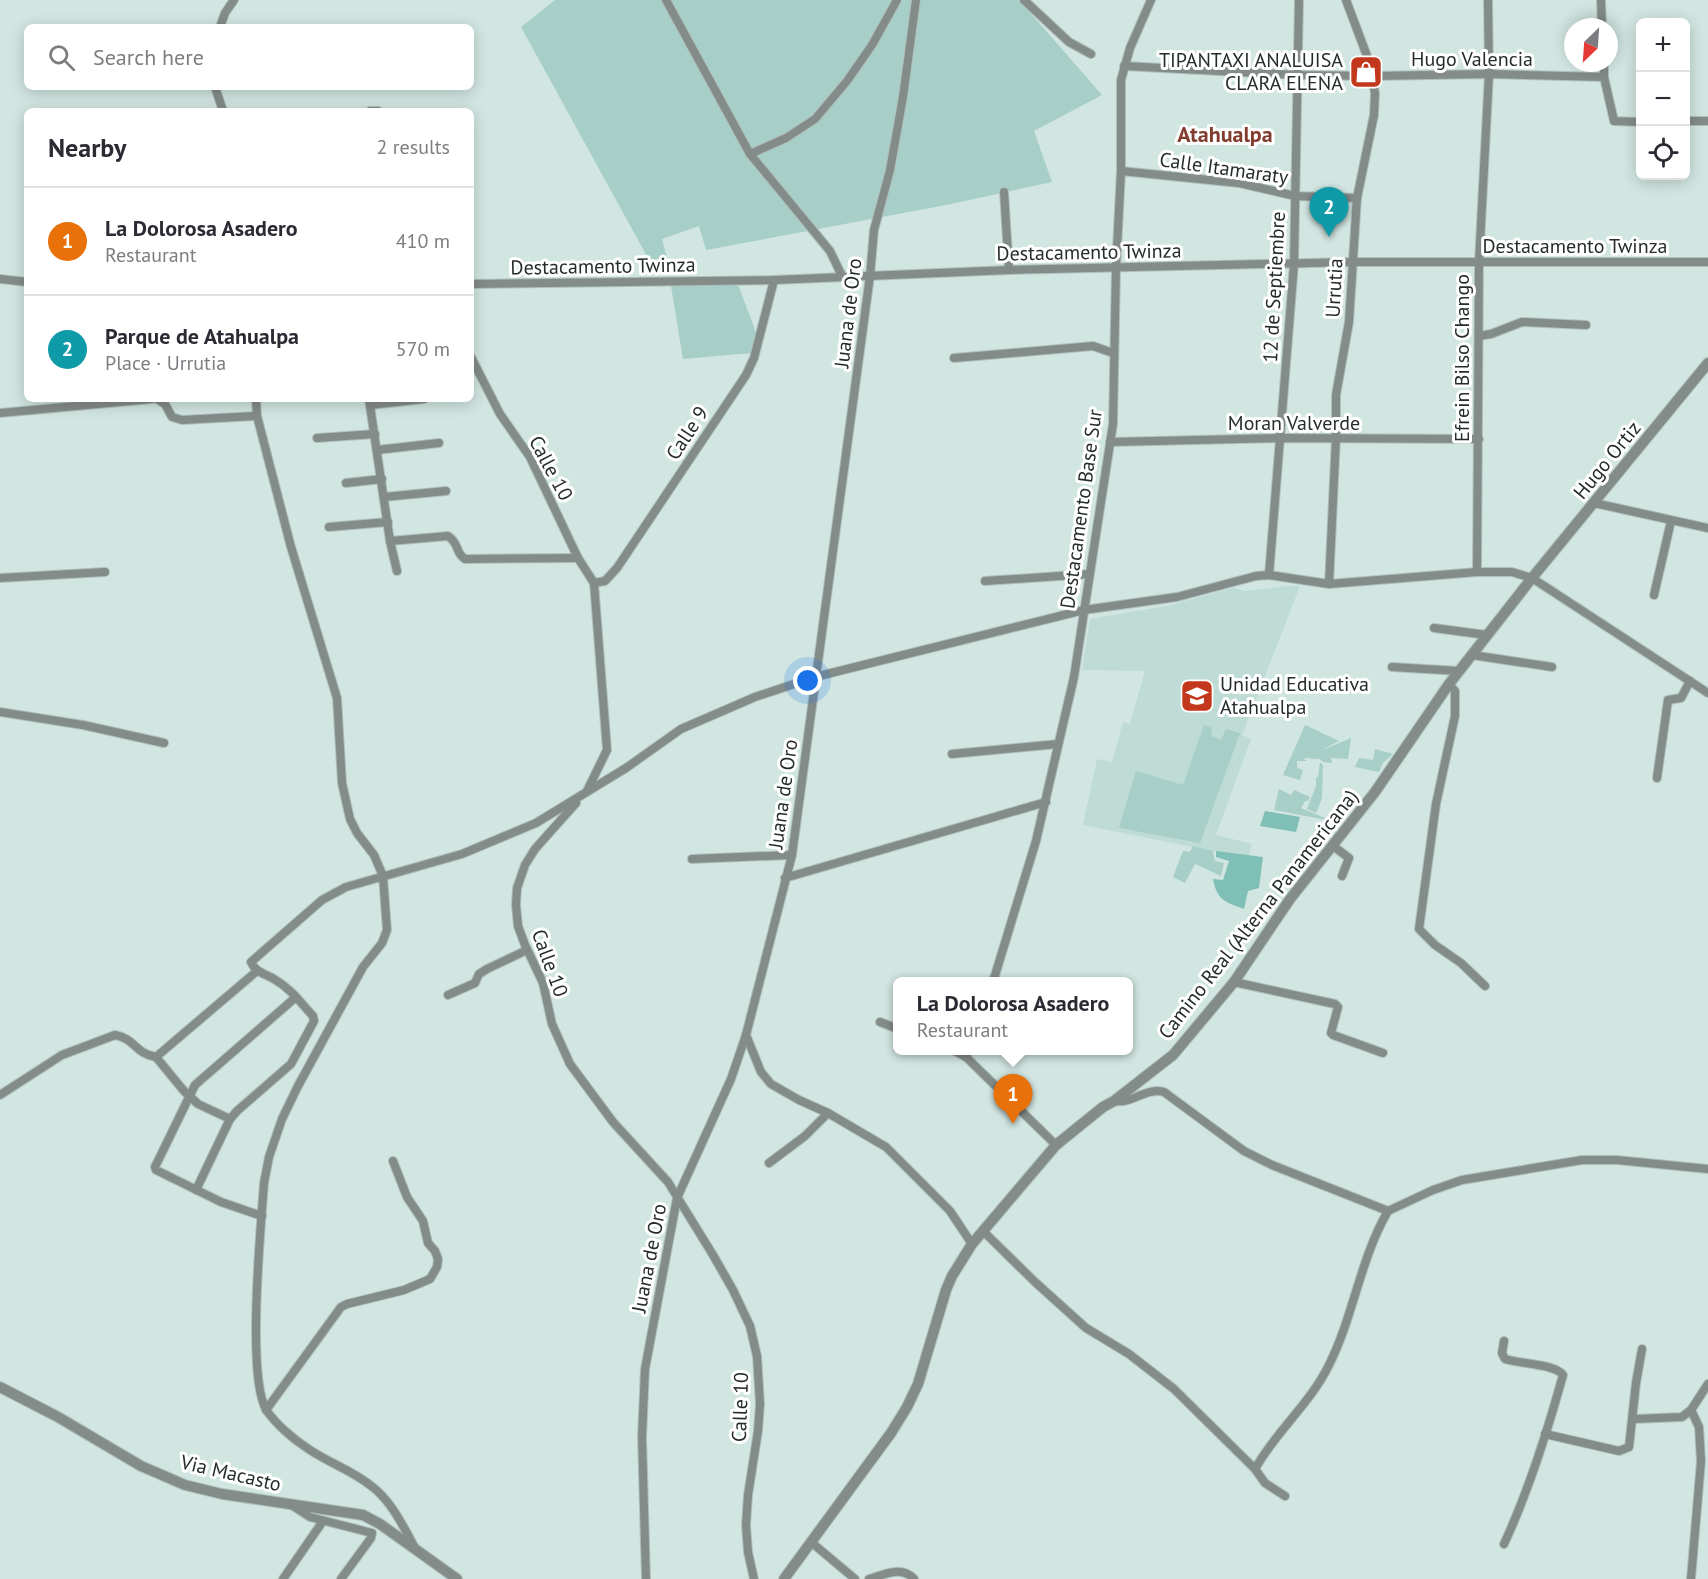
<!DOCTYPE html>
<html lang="en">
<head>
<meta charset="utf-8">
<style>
  :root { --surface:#fff; --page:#f2f2f3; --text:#2b2b33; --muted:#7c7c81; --line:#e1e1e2; --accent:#0b8043 }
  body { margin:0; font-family:"PT Sans",sans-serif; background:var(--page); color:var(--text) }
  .controls { position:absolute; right:18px; top:18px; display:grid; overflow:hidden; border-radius:9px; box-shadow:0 3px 15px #0003 }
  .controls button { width:54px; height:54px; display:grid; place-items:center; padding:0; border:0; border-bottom:2px solid var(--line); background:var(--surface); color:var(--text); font:30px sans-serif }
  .compass { position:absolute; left:1564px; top:18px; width:54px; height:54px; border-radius:50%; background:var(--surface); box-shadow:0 3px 15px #0003; rotate:205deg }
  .you { position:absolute; left:808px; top:681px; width:21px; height:21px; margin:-15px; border:4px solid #fff; border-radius:50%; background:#1a73e8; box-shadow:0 0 0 9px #1a73e833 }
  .badge { display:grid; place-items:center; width:39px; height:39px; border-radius:50%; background:var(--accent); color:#fff; font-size:20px; font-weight:700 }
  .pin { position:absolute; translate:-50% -50px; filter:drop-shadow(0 2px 3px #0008) }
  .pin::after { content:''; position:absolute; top:32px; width:21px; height:18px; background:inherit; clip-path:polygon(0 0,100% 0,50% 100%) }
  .popup { position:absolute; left:893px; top:977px; width:240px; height:78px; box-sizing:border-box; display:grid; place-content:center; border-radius:9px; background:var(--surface); filter:drop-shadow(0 2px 4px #0005); font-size:20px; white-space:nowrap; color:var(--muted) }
  .popup b { font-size:22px; color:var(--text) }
  .popup::after { content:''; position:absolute; left:50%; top:100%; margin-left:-12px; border:12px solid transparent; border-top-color:var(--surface) }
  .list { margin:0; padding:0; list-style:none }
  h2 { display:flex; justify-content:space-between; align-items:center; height:78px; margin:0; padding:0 24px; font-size:26px }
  h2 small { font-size:20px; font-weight:400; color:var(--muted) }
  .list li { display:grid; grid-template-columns:39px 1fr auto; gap:18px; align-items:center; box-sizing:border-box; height:108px; padding:0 24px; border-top:2px solid var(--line) }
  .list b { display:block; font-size:22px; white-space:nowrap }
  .list p { margin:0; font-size:20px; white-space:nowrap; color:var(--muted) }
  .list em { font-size:20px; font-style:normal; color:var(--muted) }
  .icon { flex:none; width:33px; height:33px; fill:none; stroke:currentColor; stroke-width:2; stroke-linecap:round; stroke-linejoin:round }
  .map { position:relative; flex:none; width:1708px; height:1579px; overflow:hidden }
  .search { position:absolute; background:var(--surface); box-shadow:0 3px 15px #0003; left:24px; top:24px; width:450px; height:66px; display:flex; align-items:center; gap:15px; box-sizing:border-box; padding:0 21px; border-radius:9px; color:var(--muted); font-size:22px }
  .panel { position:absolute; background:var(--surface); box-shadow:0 3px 15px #0003; left:24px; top:108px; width:450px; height:294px; border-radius:9px }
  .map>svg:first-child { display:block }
  .built { fill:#bfdbd6 }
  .green { fill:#a7cec7 }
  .forest { fill:#7fbfb5 }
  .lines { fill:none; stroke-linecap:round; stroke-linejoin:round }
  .minor-casing { stroke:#afc0bd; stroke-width:10 }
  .tertiary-casing { stroke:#afc0bd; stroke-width:12 }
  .minor { stroke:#848c8a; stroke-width:8 }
  .tertiary { stroke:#848c8a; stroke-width:10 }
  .labels { text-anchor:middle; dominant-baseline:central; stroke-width:6; stroke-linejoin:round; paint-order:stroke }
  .street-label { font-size:20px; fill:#252c2b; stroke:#fff }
  .poi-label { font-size:20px; fill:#252c2b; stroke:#fff; text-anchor:end }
  .quarter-label { font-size:22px; font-weight:bold; fill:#823c2e; stroke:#fff }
</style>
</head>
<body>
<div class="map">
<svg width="1708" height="1579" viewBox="0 0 1708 1579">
  <rect width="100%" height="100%" fill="#d1e5e1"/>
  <!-- built -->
  <path class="built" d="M1288,586h12l-58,149 9,4 -35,96 36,9 -4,14 -165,-33 14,-66 15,3 11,-40 7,2 15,-53 -63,-1 8,-51 77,-13 65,-18 14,3z"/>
  <!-- green -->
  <g class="green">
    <path d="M555,0h464l83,95 -68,36 18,51 -106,23 -240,45 -7,-24 -37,13 7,28 -15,2 -133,-242z"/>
    <path d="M732,283l7,4 19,51 -6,15 -69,6 -12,-73z"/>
    <path d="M1204,725l8,3 -1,8 10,4 5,-11 14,4 -40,110 -81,-15 17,-57 47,14z"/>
    <path d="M1305,725l34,16 -19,10 31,-13 -3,21 -17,-1 1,5 -9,-1 -3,-3 -15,-1 -1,1 3,2h-10v7l6,2 -3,10 -17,-5z"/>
    <path d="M1375,749l18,5 -10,9 -4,9 -24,-5 4,-9 14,2z"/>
    <path d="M1320,762l3,3 -1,33 -6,15 -9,-4 9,-23v-9h2z"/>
    <path d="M1279,789l12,6 3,-5 16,7 -2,4h-3l-4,7 31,13 -58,-11z"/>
    <path d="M1193,846l20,5 2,10 9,2 -3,13 -26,-12 -10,19 -12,-6 10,-26 7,1z"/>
  </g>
  <!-- forest -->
  <g class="forest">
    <path d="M1265,811l35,6 -4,15 -36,-6z"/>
    <path d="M1216,851l47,6 -4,31 -11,3 -4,18c-19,-7 -27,-9 -31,-30l10,1 6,-19 -13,-4z"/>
  </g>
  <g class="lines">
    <defs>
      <g id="minor">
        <path d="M666,0l84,154 80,97 12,25"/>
        <path d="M1024,0l45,42 22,12"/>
        <path d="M1601,0l1,27"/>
        <path d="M220,27l5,-14 9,-13"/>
        <path d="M1604,63v14"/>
        <path d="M1124,66l174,9 75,1 116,-2 115,3 10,44 26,1"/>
        <path d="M215,87l8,24"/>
        <path d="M370,111h8"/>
        <path d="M1686,121h22"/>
        <path d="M750,154l36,-16 29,-19 32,-38 25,-36 25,-45"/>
        <path d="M1121,171l118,12 56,13 62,2"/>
        <path d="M1004,192l5,78"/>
        <path d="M0,279l27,3"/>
        <path d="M471,284l303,-4 235,-10 343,-8h356"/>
        <path d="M1479,336l12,-2 31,-12 64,3"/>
        <path d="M471,357l29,57 30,43 48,101 16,25 13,167 -20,41"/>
        <path d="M954,358l139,-12 20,7"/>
        <path d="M157,399l8,5 7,13 10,3 75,-4"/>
        <path d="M256,399l1,17 34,131 46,151 5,85 8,36 7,14 17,22 9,21 4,54 -5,13 -19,24 -65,119 -16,33 -13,38 -5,26c-3,43 -18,196 3,228 9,13 26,28 40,37 20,14 44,22 63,37 21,15 33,41 45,63"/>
        <path d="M369,399l21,142 7,30"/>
        <path d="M370,405l54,-6"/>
        <path d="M0,413l152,-14"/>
        <path d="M317,438l58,-4"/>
        <path d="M1110,442l170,-4 199,1"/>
        <path d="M377,450l62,-7"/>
        <path d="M346,483l36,-4"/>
        <path d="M384,497l62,-6"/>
        <path d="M1594,503l114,25"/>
        <path d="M329,527l59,-5"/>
        <path d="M390,541l58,-5c12,8 7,17 17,23l113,-1"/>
        <path d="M1477,572l2,-310 10,-188 -1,-74"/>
        <path d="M1269,575l25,-311 5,-264"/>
        <path d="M0,578l105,-6"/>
        <path d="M985,581l104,-7"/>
        <path d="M594,583l11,-2 12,-13 129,-193 8,-17 20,-78"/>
        <path d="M1329,584l7,-146v-43l13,-73 8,-124 17,-83 1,-22 -8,-37 -21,-56"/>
        <path d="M1654,595l17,-74"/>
        <path d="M1434,628l53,7"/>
        <path d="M1472,655l80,12"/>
        <path d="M1392,667l67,4"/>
        <path d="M1449,684l6,7v25l-19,88 -17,125 16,16 26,18 24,23"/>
        <path d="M0,712l83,13 81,18"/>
        <path d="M952,754l106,-10"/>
        <path d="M1657,778l11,-78 13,-2 9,-17"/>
        <path d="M576,803l-41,46 -10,16 -8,23 -1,17 2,21 7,19 18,38 9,41 18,40 43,58 55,60 45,73 20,35 17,36 7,30 3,48 -2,27 -10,64 -2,30 2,27 6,27"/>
        <path d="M1333,846l16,12 -7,18"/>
        <path d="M692,859l100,-4"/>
        <path d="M785,878l261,-76"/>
        <path d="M993,982l43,-141 38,-164 39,-253 3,-156 5,-97v-91l9,-32 21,-48"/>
        <path d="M1234,982l101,22 3,3 -7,26 2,2 50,18"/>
        <path d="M448,995l27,-12 4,-9 8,-5 40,-19"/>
        <path d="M880,1022l18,7"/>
        <path d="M746,1035l15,37 10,12 28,16 29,13 58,34 64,64 22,33"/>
        <path d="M953,1050l13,7"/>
        <path d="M969,1050l-3,7 90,88"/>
        <path d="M156,1057l28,34 14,13 32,15"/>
        <path d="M0,1095l62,-40 53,-20c21,4 19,18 41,22l101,-86"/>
        <path d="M1114,1101c18,3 32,-14 50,-9l80,59 28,14 116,46 45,-21 29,-10 120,-20h35l91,9"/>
        <path d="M769,1163l36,-27 23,-23"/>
        <path d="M196,1190l34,-71 7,-8 54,-47 23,-43 -1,-5c-12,-13 -23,-28 -39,-37 -10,-6 -18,-6 -23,-17l71,-62 24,-13 116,-33 74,-31 90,-55 55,-39 74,-32 60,-20 269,-67 93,-13 79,-21 13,-1 60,9 148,-12h35l20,6 176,115"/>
        <path d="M262,1216l-41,-14 -65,-32 -1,-3 40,-82 101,-88"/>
        <path d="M983,1231l52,51 51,46 43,26 45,35 81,80 10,14 20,13"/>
        <path d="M1504,1341l-2,12 3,6c15,5 50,5 58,16 -16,58 -34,115 -59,169"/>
        <path d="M266,1410l75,-103 6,-3 57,-14 26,-11 7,-12 1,-8 -3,-8 -7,-8 -5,-22 -16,-24 -14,-36"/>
        <path d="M1633,1419l49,-2 9,-7 17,-26"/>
        <path d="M1545,1434l74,17 10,-4 7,-64 6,-34"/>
        <path d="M1255,1469c21,-38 55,-65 74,-104 25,-50 31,-106 59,-154"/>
        <path d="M293,1506l17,11 62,16 -1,5 -30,41"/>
        <path d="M811,1542l44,37"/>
        <path d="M283,1579l40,-58"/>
        <path d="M646,1579l-4,-142 3,-68 32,-171 54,-119 15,-44 46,-180 78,-579 4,-46 16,-60 13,-73 13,-97"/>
        <path d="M869,1579c15,-4 32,-14 45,0"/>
        <path d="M1691,1579l10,-118 -2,-34 -8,-17"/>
      </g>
      <g id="tertiary">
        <path d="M0,1387l58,30 83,49 44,19 37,9 141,21 17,9 77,55"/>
        <path d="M784,1579l107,-146 16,-26 11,-23 28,-94 6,-14 20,-32 84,-99 47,-38 11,-6 59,-46 61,-73 56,-83 85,-107 74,-108 83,-106 176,-215"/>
      </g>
    </defs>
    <!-- minor casing -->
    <use href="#minor" class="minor-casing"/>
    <!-- tertiary casing -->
    <use href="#tertiary" class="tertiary-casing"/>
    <!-- minor -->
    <use href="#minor" class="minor"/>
    <!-- tertiary -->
    <use href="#tertiary" class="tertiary"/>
  </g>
  <!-- icons -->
  <defs>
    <symbol id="shop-square" viewBox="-11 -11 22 22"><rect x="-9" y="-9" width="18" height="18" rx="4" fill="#c3381c" stroke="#fff"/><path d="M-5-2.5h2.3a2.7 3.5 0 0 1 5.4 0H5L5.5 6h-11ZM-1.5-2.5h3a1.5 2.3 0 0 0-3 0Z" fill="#fff"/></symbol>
    <symbol id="school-square" viewBox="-11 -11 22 22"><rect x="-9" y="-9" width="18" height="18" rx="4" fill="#c3381c" stroke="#fff"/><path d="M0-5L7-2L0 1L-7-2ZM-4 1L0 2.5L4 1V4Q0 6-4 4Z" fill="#fff"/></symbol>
  </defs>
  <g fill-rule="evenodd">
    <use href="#shop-square" x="1347" y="53" width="38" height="38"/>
    <use href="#school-square" x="1178" y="677" width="38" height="38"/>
  </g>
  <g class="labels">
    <!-- street labels -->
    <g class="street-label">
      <text x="1472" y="59">Hugo Valencia</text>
      <text transform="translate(1224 168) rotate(8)">Calle Itamaraty</text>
      <text x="1575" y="246">Destacamento Twinza</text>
      <text transform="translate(1089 252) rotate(-1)">Destacamento Twinza</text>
      <text transform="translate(603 266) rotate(-1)">Destacamento Twinza</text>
      <text transform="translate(1274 287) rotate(-87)">12 de Septiembre</text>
      <text transform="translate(1334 288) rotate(-87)">Urrutia</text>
      <text transform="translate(848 313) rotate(-83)">Juana de Oro</text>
      <text transform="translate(1462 358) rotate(-90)">Efrein Bilso Chango</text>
      <text x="1294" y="423">Moran Valverde</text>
      <text transform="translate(687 433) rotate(-57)">Calle 9</text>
      <text transform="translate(1607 460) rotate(-51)">Hugo Ortiz</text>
      <text transform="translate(551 468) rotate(62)">Calle 10</text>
      <text transform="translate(1081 509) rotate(-82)">Destacamento Base Sur</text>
      <text transform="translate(783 794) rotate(-82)">Juana de Oro</text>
      <text transform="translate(1258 914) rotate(-52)">Camino Real (Alterna Panamericana)</text>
      <text transform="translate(550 963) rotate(70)">Calle 10</text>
      <text transform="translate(649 1258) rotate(-79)">Juana de Oro</text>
      <text transform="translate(740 1407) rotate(-88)">Calle 10</text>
      <text transform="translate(231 1473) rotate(13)">Via Macasto</text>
    </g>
    <!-- poi labels -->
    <g class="poi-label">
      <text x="1343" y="60">TIPANTAXI ANALUISA<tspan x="1343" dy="23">CLARA ELENA</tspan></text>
      <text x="1220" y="684" text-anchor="start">Unidad Educativa<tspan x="1220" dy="23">Atahualpa</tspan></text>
    </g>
    <!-- quarter labels -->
    <g class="quarter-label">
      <text x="1225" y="134">Atahualpa</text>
    </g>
  </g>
</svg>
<div class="controls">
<button>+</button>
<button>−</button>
<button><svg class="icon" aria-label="locate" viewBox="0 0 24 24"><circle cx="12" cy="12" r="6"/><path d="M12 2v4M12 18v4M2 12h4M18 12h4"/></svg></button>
</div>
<svg class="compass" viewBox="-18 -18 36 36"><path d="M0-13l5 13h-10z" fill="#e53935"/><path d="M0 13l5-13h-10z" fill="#7c7c81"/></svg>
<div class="you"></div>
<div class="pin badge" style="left:1013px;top:1124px;background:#e8710a">1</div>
<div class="popup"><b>La Dolorosa Asadero</b>Restaurant</div>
<div class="pin badge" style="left:1329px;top:237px;background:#0f9aa8">2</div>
<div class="search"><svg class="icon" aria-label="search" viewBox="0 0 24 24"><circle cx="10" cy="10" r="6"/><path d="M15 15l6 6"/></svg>Search here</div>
<section class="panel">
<h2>Nearby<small>2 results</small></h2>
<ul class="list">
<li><span class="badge" style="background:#e8710a">1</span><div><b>La Dolorosa Asadero</b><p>Restaurant</p></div><em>410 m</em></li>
<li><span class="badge" style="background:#0f9aa8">2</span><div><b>Parque de Atahualpa</b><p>Place · Urrutia</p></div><em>570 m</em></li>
</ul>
</section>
</div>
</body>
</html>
